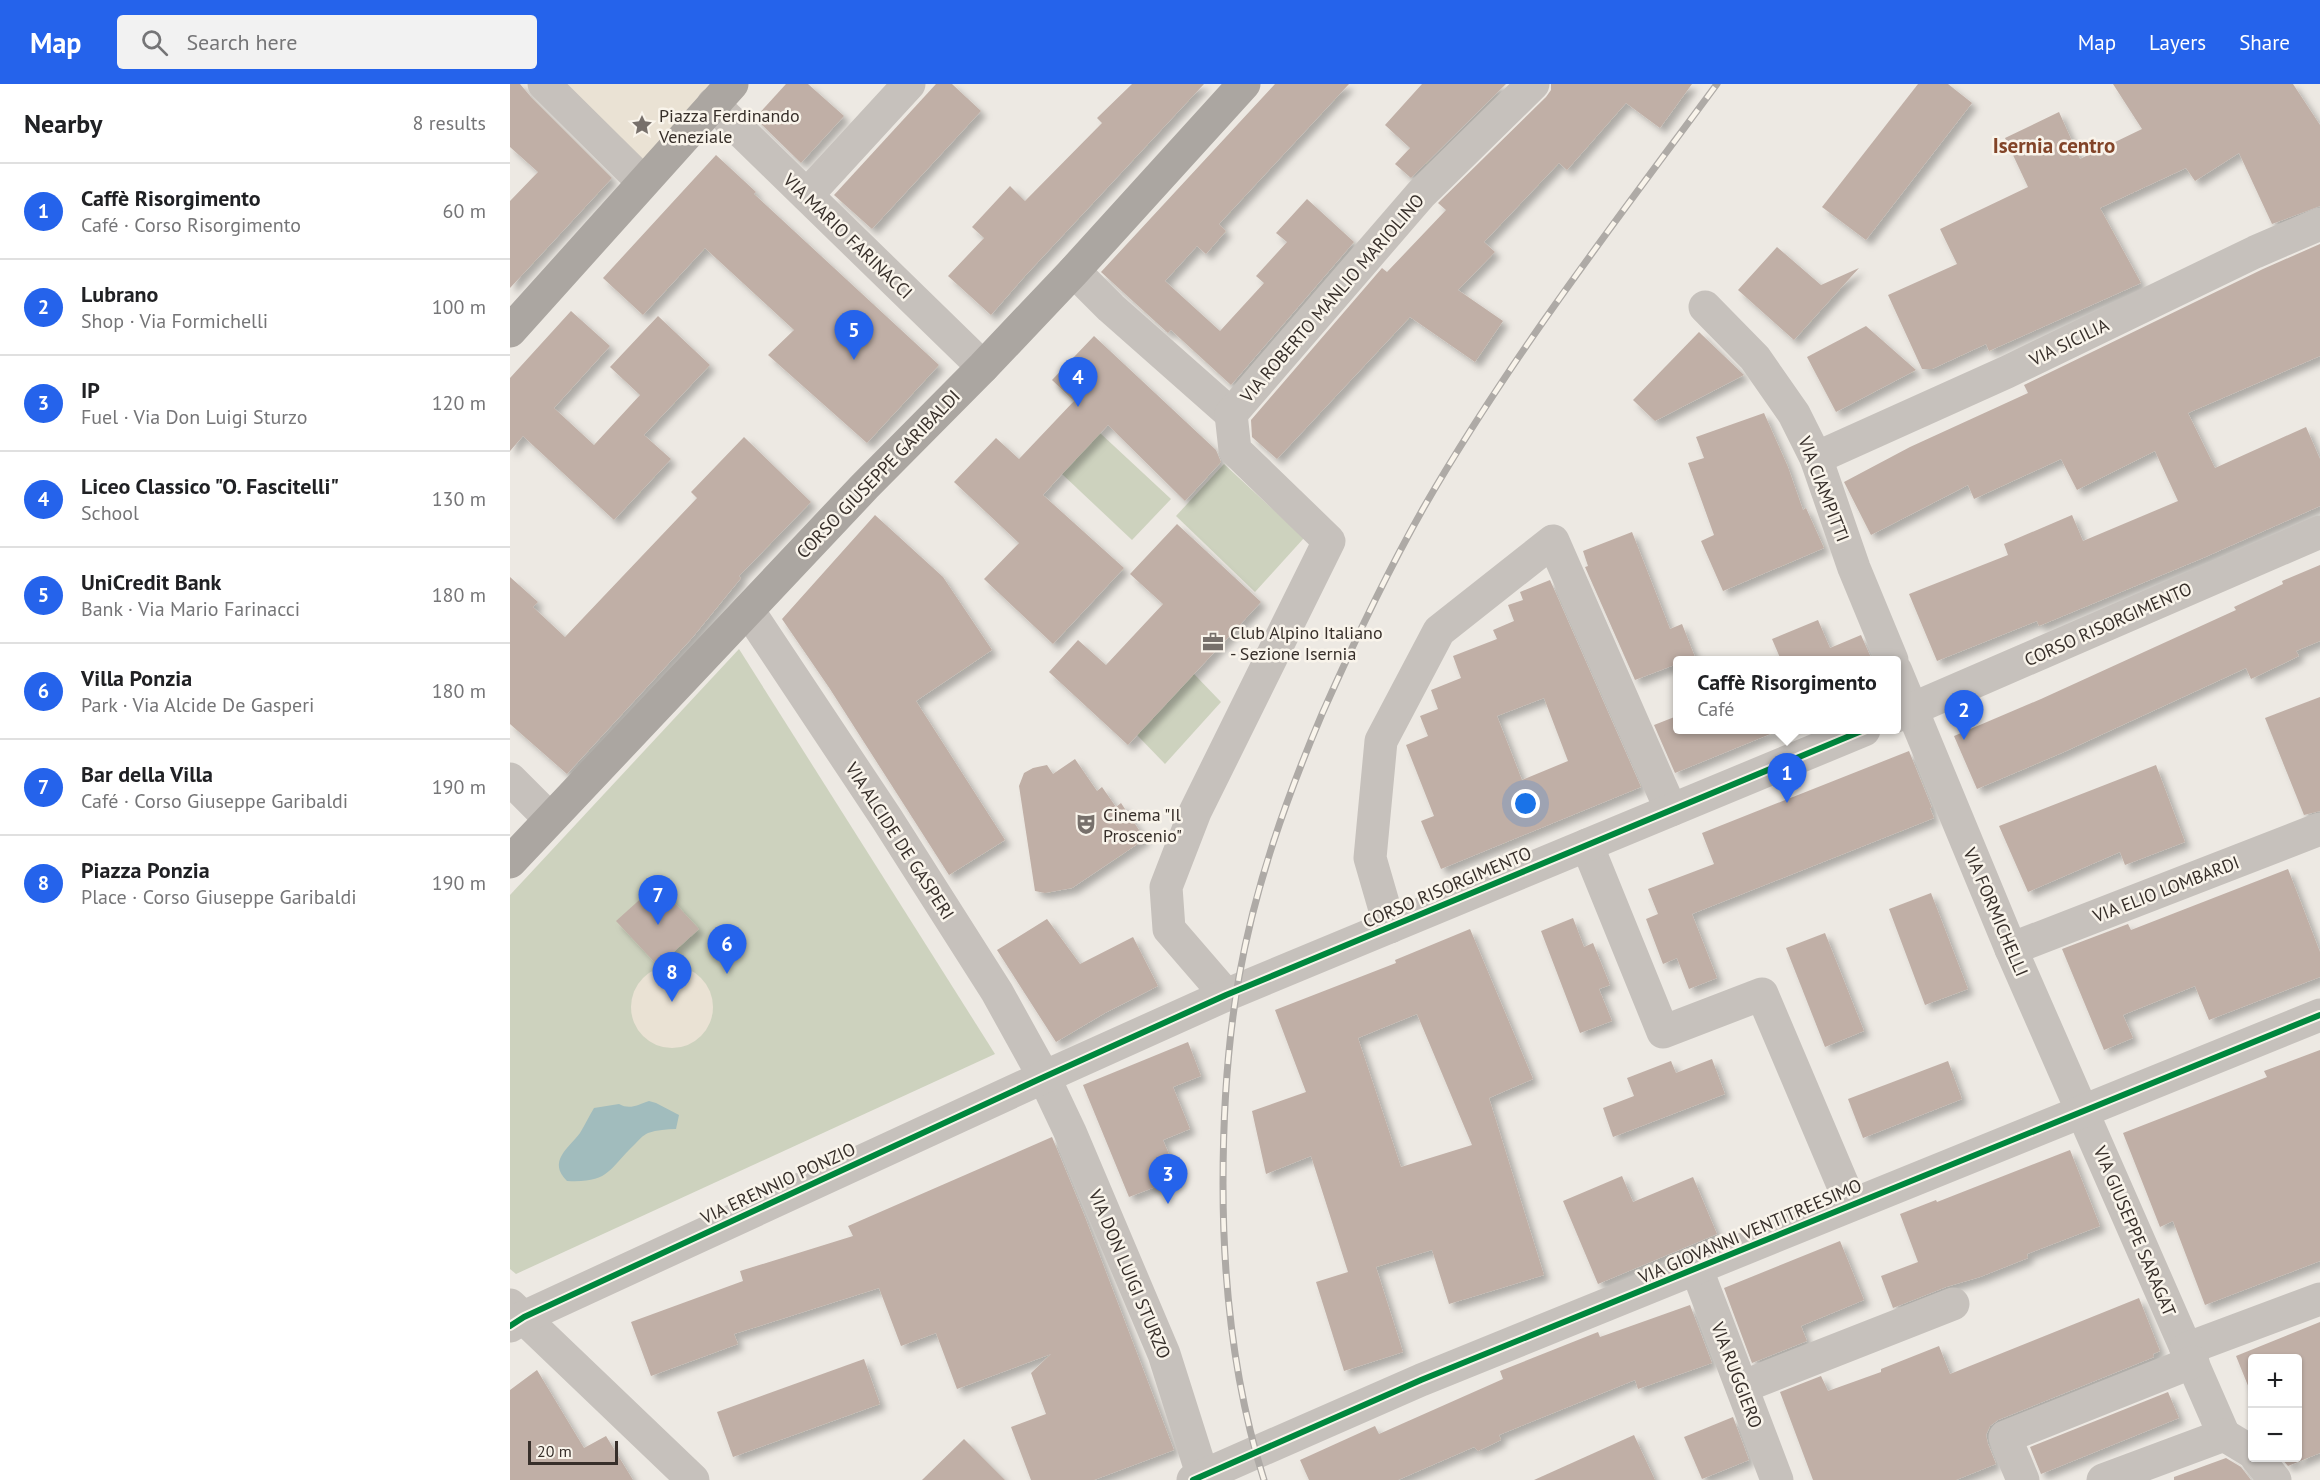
<!DOCTYPE html>
<html lang="en">
<head>
<meta charset="utf-8">
<style>
  :root { --surface:#fff; --page:#f2f2f2; --text:#202124; --muted:#757577; --line:#e0e0e0; --accent:#2563eb }
  body { margin:0; font-family:"PT Sans",sans-serif; background:var(--page); color:var(--text) }
  .controls { position:absolute; right:18px; bottom:18px; display:grid; overflow:hidden; border-radius:6px; box-shadow:0 2px 4px #0004 }
  .controls button { width:54px; height:54px; display:grid; place-items:center; padding:0; border:0; border-bottom:2px solid var(--line); background:var(--surface); color:var(--text); font:30px sans-serif }
  .scale { position:absolute; left:18px; bottom:15px; width:90px; box-sizing:border-box; padding-left:6px; border:3px solid #372f2a; border-top:0; font-size:16px; line-height:21px; white-space:nowrap; color:#372f2a; -webkit-text-stroke:4px #f9f4eb; paint-order:stroke }
  .you { position:absolute; left:1016px; top:720px; width:21px; height:21px; margin:-15px; border:4px solid #fff; border-radius:50%; background:#1a73e8; box-shadow:0 0 0 9px #1a73e833 }
  .badge { display:grid; place-items:center; width:39px; height:39px; border-radius:50%; background:var(--accent); color:#fff; font-size:20px; font-weight:700 }
  .pin { position:absolute; translate:-50% -50px; filter:drop-shadow(0 2px 3px #0008) }
  .pin::after { content:''; position:absolute; top:32px; width:21px; height:18px; background:inherit; clip-path:polygon(0 0,100% 0,50% 100%) }
  .popup { position:absolute; left:1163px; top:572px; width:228px; height:78px; box-sizing:border-box; display:grid; place-content:center; border-radius:6px; background:var(--surface); filter:drop-shadow(0 2px 4px #0005); font-size:20px; white-space:nowrap; color:var(--muted) }
  .popup b { font-size:22px; color:var(--text) }
  .popup::after { content:''; position:absolute; left:50%; top:100%; margin-left:-12px; border:12px solid transparent; border-top-color:var(--surface) }
  .list { margin:0; padding:0; list-style:none }
  h2 { display:flex; justify-content:space-between; align-items:center; height:78px; margin:0; padding:0 24px; font-size:26px }
  h2 small { font-size:20px; font-weight:400; color:var(--muted) }
  .list li { display:grid; grid-template-columns:39px 1fr auto; gap:18px; align-items:center; box-sizing:border-box; height:96px; padding:0 24px; border-top:2px solid var(--line) }
  .list b { display:block; font-size:22px; white-space:nowrap }
  .list p { margin:0; font-size:20px; white-space:nowrap; color:var(--muted) }
  .list em { font-size:20px; font-style:normal; color:var(--muted) }
  .icon { flex:none; width:33px; height:33px; fill:none; stroke:currentColor; stroke-width:2; stroke-linecap:round; stroke-linejoin:round }
  .map { position:relative; flex:none; width:1810px; height:1396px; overflow:hidden }
  header { display:flex; align-items:center; gap:36px; box-sizing:border-box; height:84px; padding:0 30px; background:var(--accent); color:#fff }
  header strong { font-size:28px }
  nav { display:flex; gap:33px; margin-inline-start:auto; font-size:21px }
  .search { width:420px; height:54px; background:var(--page); display:flex; align-items:center; gap:15px; box-sizing:border-box; padding:0 21px; border-radius:6px; color:var(--muted); font-size:22px }
  main { display:flex }
  aside { flex:1; background:var(--surface) }
  .map>svg:first-child { display:block }
  .green { fill:#cdd2be }
  .plaza { fill:#eae2d4 }
  .water { fill:#a1bcbd }
  .building { fill:#c0afa6; fill-rule:evenodd; filter:url(#shadow) }
  .lines { fill:none; stroke-linecap:round; stroke-linejoin:round }
  .minor { stroke:#c6c1bc; stroke-width:33 }
  .major { stroke:#aba6a1; stroke-width:33 }
  .rail-casing { stroke:#aeaaa6; stroke-width:7 }
  .rail { stroke:#f9f4eb; stroke-width:4.5; stroke-dasharray:14; stroke-linecap:butt }
  .cycleway-casing { stroke:#f9f4eb; stroke-width:10 }
  .cycleway { stroke:#00873e; stroke-width:6 }
  .labels { text-anchor:middle; dominant-baseline:central; stroke-width:5; stroke-linejoin:round; paint-order:stroke }
  .poi-label { font-size:18px; fill:#372f2a; stroke:#f9f4eb; text-anchor:start }
  .street-label { font-size:18px; fill:#372f2a; stroke:#f9f4eb }
  .quarter-label { font-size:21px; font-weight:bold; fill:#824428; stroke:#f9f4eb }
</style>
</head>
<body>
<header>
<strong>Map</strong>
<div class="search"><svg class="icon" aria-label="search" viewBox="0 0 24 24"><circle cx="10" cy="10" r="6"/><path d="M15 15l6 6"/></svg>Search here</div>
<nav><a>Map</a><a>Layers</a><a>Share</a></nav>
</header>
<main>
<aside>
<h2>Nearby<small>8 results</small></h2>
<ul class="list">
<li><span class="badge">1</span><div><b>Caffè Risorgimento</b><p>Café · Corso Risorgimento</p></div><em>60 m</em></li>
<li><span class="badge">2</span><div><b>Lubrano</b><p>Shop · Via Formichelli</p></div><em>100 m</em></li>
<li><span class="badge">3</span><div><b>IP</b><p>Fuel · Via Don Luigi Sturzo</p></div><em>120 m</em></li>
<li><span class="badge">4</span><div><b>Liceo Classico &quot;O. Fascitelli&quot;</b><p>School</p></div><em>130 m</em></li>
<li><span class="badge">5</span><div><b>UniCredit Bank</b><p>Bank · Via Mario Farinacci</p></div><em>180 m</em></li>
<li><span class="badge">6</span><div><b>Villa Ponzia</b><p>Park · Via Alcide De Gasperi</p></div><em>180 m</em></li>
<li><span class="badge">7</span><div><b>Bar della Villa</b><p>Café · Corso Giuseppe Garibaldi</p></div><em>190 m</em></li>
<li><span class="badge">8</span><div><b>Piazza Ponzia</b><p>Place · Corso Giuseppe Garibaldi</p></div><em>190 m</em></li>
</ul>
</aside>
<div class="map">
<svg width="1810" height="1396" viewBox="0 0 1810 1396">
  <defs>
    <filter id="shadow"><feDropShadow dx="5.5" dy="5.5" stdDeviation="3" flood-color="#0004"/></filter>
  </defs>
  <rect width="100%" height="100%" fill="#ede9e3"/>
  <!-- green -->
  <g class="green">
    <path d="M590,349l71,66 -39,41 -70,-66z"/>
    <path d="M714,380l80,74 -49,54 -79,-76z"/>
    <path d="M229,565l256,405 -479,220 -6,-5v-374z"/>
    <path d="M684,590l27,28 -56,62 -28,-29z"/>
  </g>
  <!-- plaza -->
  <g class="plaza">
    <path d="M48,0h163l-77,81z"/>
    <circle cx="162" cy="923" r="41"/>
  </g>
  <!-- water -->
  <path class="water" d="M139,1017l7,2 23,12 -3,14c-9,0 -19,1 -28,4 -5,2 -10,8 -14,12 -26,25 -25,38 -67,36 -20,-20 2,-33 13,-48 5,-8 9,-17 14,-25l25,-4c11,6 18,1 30,-3z"/>
  <!-- building -->
  <g class="building">
    <path d="M0,0h10l11,13 81,81 -102,110v-87l28,-29 -28,-25z"/>
    <path d="M276,0h22l36,32 -43,47 -46,-45z"/>
    <path d="M426,0h16l29,27 -109,118 -38,-34z"/>
    <path d="M622,0h72l-179,192 -34,39 -43,-39 36,-38 -12,-11 38,-41 15,15 77,-78 -5,-5z"/>
    <path d="M765,0h74l-130,140 7,7 -20,23 -9,-8 -32,35 55,50 44,-48 -8,-7 31,-34 -11,-9 31,-34 47,43 -123,143 -60,-55 -3,3 -67,-61z"/>
    <path d="M912,0h84l-95,94 -16,-14 15,-16 -25,-23z"/>
    <path d="M1041,0h141l-32,44 -34,-25 -59,67 -8,-7 -75,79 11,10 -37,38 45,31 -28,41 -65,-45 -133,142 -25,-22 -1,-17 131,-152 5,4 59,-62 -8,-7 108,-106 5,-7z"/>
    <path d="M1408,0h30l24,19 -106,137 -44,-33z"/>
    <path d="M1603,0h180l27,41v81l-48,18 -33,-71 -44,28 -9,-13 -86,40 41,75 -152,68 -3,-7 -54,25h-10l-34,-74 69,-31 -17,-35 88,-42 -23,-49 54,-26 21,47 62,-30z"/>
    <path d="M206,71l40,37 -2,2 185,171 -72,78 -99,-88 26,-25 -89,-82 -62,67 -40,-37z"/>
    <path d="M1810,160v112l-132,57 27,55 91,-41 14,32v47l-117,52 -164,68 -2,-5 -100,40 -28,-67 99,-39 -4,-11 68,-29 11,26 95,-40 -23,-50 -78,39 -16,-31 -87,40 -6,-14 -97,50 -27,-53 66,-35 118,-54 -4,-8 239,-116z"/>
    <path d="M1267,163l44,38 38,-17 -65,72 -56,-50z"/>
    <path d="M61,227l39,35 -56,62 40,37 46,-50 -30,-28 48,-51 52,49 -66,70 27,24 -57,61 -91,-84 -13,15v-73z"/>
    <path d="M1356,242l50,44 -80,42 -29,-55z"/>
    <path d="M1189,248l45,43 -89,46 -22,-21z"/>
    <path d="M584,252l122,114 5,12 -36,39 -77,-76 -46,49 -19,21 81,73 -71,76 -69,-65 35,-36 -65,-61 42,-44 23,21 55,-58 -22,-21z"/>
    <path d="M1254,329l24,54 15,43 3,-2 18,40 -101,43 -22,-50 13,-6 -26,-72 16,-5 -8,-21z"/>
    <path d="M234,353l67,65 -72,74 2,2 -49,60 -125,136 -57,-50v-147l28,25 -5,5 32,30 132,-139 -6,-6z"/>
    <path d="M365,431l68,62 49,73 -76,51 89,139 -56,35 -119,-186 -48,-70z"/>
    <path d="M667,440l84,78 -133,143 -79,-73 29,-32 28,25 57,-61 -33,-30z"/>
    <path d="M1122,448l38,97 12,-5 13,33 -9,3h-9v4l-42,16 -50,-113 3,-1 -5,-15z"/>
    <path d="M1810,481v76l-24,10 3,5 -48,23 -5,-11 -182,84 -87,37 -23,-53 87,-37 195,-89 -2,-3 49,-23 -1,-3z"/>
    <path d="M1040,496l91,207 -200,82 -20,-48 13,-5 -28,-71 22,-9 -8,-20 18,-7 -7,-19 30,-12 -8,-22 44,-17 -4,-9 21,-9 -6,-16 15,-5 -3,-8zM1034,614l24,63 -46,19 -25,-64z"/>
    <path d="M1308,536l12,28 31,-13 11,25h-91l-9,-21z"/>
    <path d="M1810,613v114l-16,4 -39,-97z"/>
    <path d="M1167,632v13l103,1 -105,43 -21,-48z"/>
    <path d="M1399,667l23,57h-2l4,10 -242,96 25,64 -28,11 -12,-31 -14,6 -17,-45 12,-5 -10,-25 66,-25 -12,-31z"/>
    <path d="M565,675l22,32 5,-4 14,20 5,-4 24,36 -73,49 -27,5 -10,-2 -16,-105 5,-13 9,-5 14,-3 6,9z"/>
    <path d="M1646,681l29,77 -60,23 -5,-13 -92,40 -29,-66z"/>
    <path d="M1778,785l32,83v25l-111,43 -14,-34 -72,29 10,23 -29,12 -42,-101 66,-25 3,6z"/>
    <path d="M147,800l42,45 -41,37 -42,-45z"/>
    <path d="M1421,809l37,96 -43,16 -36,-96z"/>
    <path d="M1063,834l11,29 9,-4 17,42 -11,4 13,32 -32,12 -39,-102z"/>
    <path d="M537,835l33,45 53,-27 25,49 -53,27 -49,29 -59,-92z"/>
    <path d="M960,845l63,150 -44,19 55,177 -95,29 -17,-54 -56,17 27,85 -59,19 -28,-89 32,-10 -37,-116 -45,18 -14,-63 54,-19 -31,-82 121,-47 -1,-3zM907,930l55,131 -71,22 -43,-129z"/>
    <path d="M1315,849l39,98 -39,16 -39,-99z"/>
    <path d="M678,958l13,34 -28,11 17,42 -27,11 16,38 -50,19 -46,-112z"/>
    <path d="M1810,966v211l-115,44 -32,-84 -13,6 -37,-94 144,-56 -3,-6z"/>
    <path d="M1202,975l13,35 -112,43 -10,-29 31,-12 -7,-18 44,-17 5,12z"/>
    <path d="M1438,977l14,38 -99,39 -15,-39z"/>
    <path d="M542,1053l33,80 89,233 -80,30h-63l-20,-53 35,-13 -15,-41 20,-19 -94,35 -21,-56 -35,13 -22,-58 -145,46 4,10 -87,32 -20,-54 112,-41 -3,-10 113,-35 -5,-10z"/>
    <path d="M1560,1066l30,76 -73,28 1,4 -48,19 -34,10 -53,21 -12,-32 37,-14 -18,-48 36,-14 1,2z"/>
    <path d="M1112,1092l11,26 60,-25 24,57 -119,50 -35,-83z"/>
    <path d="M1330,1157l24,59 -63,26 6,15 -55,22 -28,-75z"/>
    <path d="M1629,1214l21,53 -7,3 1,3 -156,63 -8,6 -4,9 2,9 8,20 -40,16h-143l-33,-88 41,-16 7,15 53,-19v-3l58,-23 11,28z"/>
    <path d="M1180,1221l22,58 -74,26 -3,-9 -136,55 2,5 -23,11 -4,-4 -76,33h-89l-9,-20 75,-34 4,8 124,-55 -3,-8 98,-39 2,5z"/>
    <path d="M1810,1238v131l-32,13 -7,-8h17v-99h-45v39l-17,-42z"/>
    <path d="M354,1275l16,45 -147,53 -16,-45z"/>
    <path d="M27,1286l47,78 22,-12 27,44h-123v-90z"/>
    <path d="M1658,1308l11,26 -138,56 -11,-27z"/>
    <path d="M1223,1333l16,43 -47,19 -18,-42z"/>
    <path d="M1124,1351l21,45h-121z"/>
    <path d="M454,1355l41,41h-83z"/>
    <path d="M1716,1374l15,9 10,13h-77v-3z"/>
  </g>
  <g class="lines">
    <!-- minor -->
    <g class="minor">
      <path d="M34,0l99,98"/>
      <path d="M203,20l270,263"/>
      <path d="M297,111l102,-111"/>
      <path d="M564,187l37,37 120,106"/>
      <path d="M1195,223l50,51 39,56 22,44 38,110 38,92"/>
      <path d="M721,330l190,-220 112,-110"/>
      <path d="M1306,374l191,-86 248,-120 65,-28"/>
      <path d="M238,526l139,209 110,173 47,85 26,55 94,222 40,126"/>
      <path d="M1386,587l115,278 213,486 -121,45"/>
      <path d="M1386,632l424,-184"/>
      <path d="M0,695l40,40"/>
      <path d="M1077,761l76,187 99,-38 89,210"/>
      <path d="M880,843l-20,-69 11,-117 58,-110 114,-90 118,269"/>
      <path d="M1501,865l309,-120"/>
      <path d="M716,911l-57,-66 -3,-42 29,-75 134,-271 -94,-91 -4,-36"/>
      <path d="M1187,1186l80,210"/>
      <path d="M0,1221l183,175"/>
      <path d="M0,1242l14,-9 520,-240 182,-82 638,-265"/>
      <path d="M1676,1265l134,-50"/>
      <path d="M1232,1303l211,-83"/>
      <path d="M1714,1351l28,17"/>
      <path d="M1747,1374l18,22"/>
      <path d="M683,1396l228,-100 899,-365"/>
      <path d="M1513,1396l-18,-43 188,-75"/>
    </g>
    <!-- major -->
    <g class="major">
      <path d="M0,247l222,-247"/>
      <path d="M0,778l355,-376 118,-119 91,-96 170,-187"/>
    </g>
    <defs>
      <path id="rail" d="M754,1396c-30,-95 -41,-197 -41,-296 0,-69 4,-139 16,-207 16,-91 47,-178 83,-263 31,-70 64,-140 102,-207 86,-149 191,-285 293,-423"/>
    </defs>
    <!-- rail casing -->
    <use href="#rail" class="rail-casing"/>
    <!-- rail -->
    <use href="#rail" class="rail"/>
    <defs>
      <g id="cycleway">
        <path d="M0,1242l14,-9 520,-240 182,-82 638,-265"/>
        <path d="M683,1396l228,-100 899,-365"/>
      </g>
    </defs>
    <!-- cycleway casing -->
    <use href="#cycleway" class="cycleway-casing"/>
    <!-- cycleway -->
    <use href="#cycleway" class="cycleway"/>
  </g>
  <!-- icons -->
  <defs>
    <symbol id="sight-bare" viewBox="-9 -9 18 18"><path d="M0-6L1.8-2.2L6-1.7L2.9 1.2L3.7 5.4L0 3.3L-3.7 5.4L-2.9 1.2L-6-1.7L-1.8-2.2Z" fill="#77706b" stroke="#f9f4eb" stroke-width="2.5" paint-order="stroke"/></symbol>
    <symbol id="office-bare" viewBox="-9 -9 18 18"><path d="M-6-3h4V-5.5h4V-3h4V5H-6ZM-1-4.5V-3h2v-1.5ZM-6 0V1H6V0Z" fill="#77706b" stroke="#f9f4eb" stroke-width="2.5" paint-order="stroke"/></symbol>
    <symbol id="theatre-bare" viewBox="-9 -9 18 18"><path d="M-5-5.5Q0-4 5-5.5V0Q5 5 0 6Q-5 5-5 0ZM-3.3-2.5H-1v1.5H-3.3ZM1-2.5H3.3v1.5H1ZM-2.8 1Q0 5.5 2.8 1Z" fill="#77706b" stroke="#f9f4eb" stroke-width="2.5" paint-order="stroke"/></symbol>
  </defs>
  <g fill-rule="evenodd">
    <use href="#sight-bare" x="117" y="26" width="30" height="30"/>
    <use href="#office-bare" x="688" y="543" width="30" height="30"/>
    <use href="#theatre-bare" x="561" y="725" width="30" height="30"/>
  </g>
  <g class="labels">
    <!-- poi labels -->
    <g class="poi-label">
      <text x="149" y="31">Piazza Ferdinando<tspan x="149" dy="21">Veneziale</tspan></text>
      <text x="720" y="548">Club Alpino Italiano<tspan x="720" dy="21">- Sezione Isernia</tspan></text>
      <text x="593" y="730">Cinema "Il<tspan x="593" dy="21">Proscenio"</tspan></text>
    </g>
    <!-- street labels -->
    <g class="street-label">
      <text transform="translate(338 152) rotate(44)">VIA MARIO FARINACCI</text>
      <text transform="translate(822 214) rotate(-49)">VIA ROBERTO MANLIO MARIOLINO</text>
      <text transform="translate(1559 258) rotate(-26)">VIA SICILIA</text>
      <text transform="translate(368 390) rotate(-46)">CORSO GIUSEPPE GARIBALDI</text>
      <text transform="translate(1314 405) rotate(69)">VIA CIAMPITTI</text>
      <text transform="translate(1598 540) rotate(-24)">CORSO RISORGIMENTO</text>
      <text transform="translate(390 757) rotate(57)">VIA ALCIDE DE GASPERI</text>
      <text transform="translate(937 803) rotate(-23)">CORSO RISORGIMENTO</text>
      <text transform="translate(1656 805) rotate(-21)">VIA ELIO LOMBARDI</text>
      <text transform="translate(1486 828) rotate(67)">VIA FORMICHELLI</text>
      <text transform="translate(268 1099) rotate(-25)">VIA ERENNIO PONZIO</text>
      <text transform="translate(1240 1147) rotate(-23)">VIA GIOVANNI VENTITREESIMO</text>
      <text transform="translate(1625 1147) rotate(67)">VIA GIUSEPPE SARAGAT</text>
      <text transform="translate(620 1190) rotate(67)">VIA DON LUIGI STURZO</text>
      <text transform="translate(1227 1291) rotate(69)">VIA RUGGIERO</text>
    </g>
    <!-- quarter labels -->
    <g class="quarter-label">
      <text x="1544" y="61">Isernia centro</text>
    </g>
  </g>
</svg>
<div class="controls">
<button>+</button>
<button>−</button>
</div>
<div class="scale">20 m</div>
<div class="you"></div>
<div class="pin badge" style="left:1277px;top:719px">1</div>
<div class="popup"><b>Caffè Risorgimento</b>Café</div>
<div class="pin badge" style="left:1454px;top:656px">2</div>
<div class="pin badge" style="left:658px;top:1120px">3</div>
<div class="pin badge" style="left:568px;top:323px">4</div>
<div class="pin badge" style="left:344px;top:276px">5</div>
<div class="pin badge" style="left:217px;top:890px">6</div>
<div class="pin badge" style="left:148px;top:841px">7</div>
<div class="pin badge" style="left:162px;top:918px">8</div>
</div>
</main>
</body>
</html>
